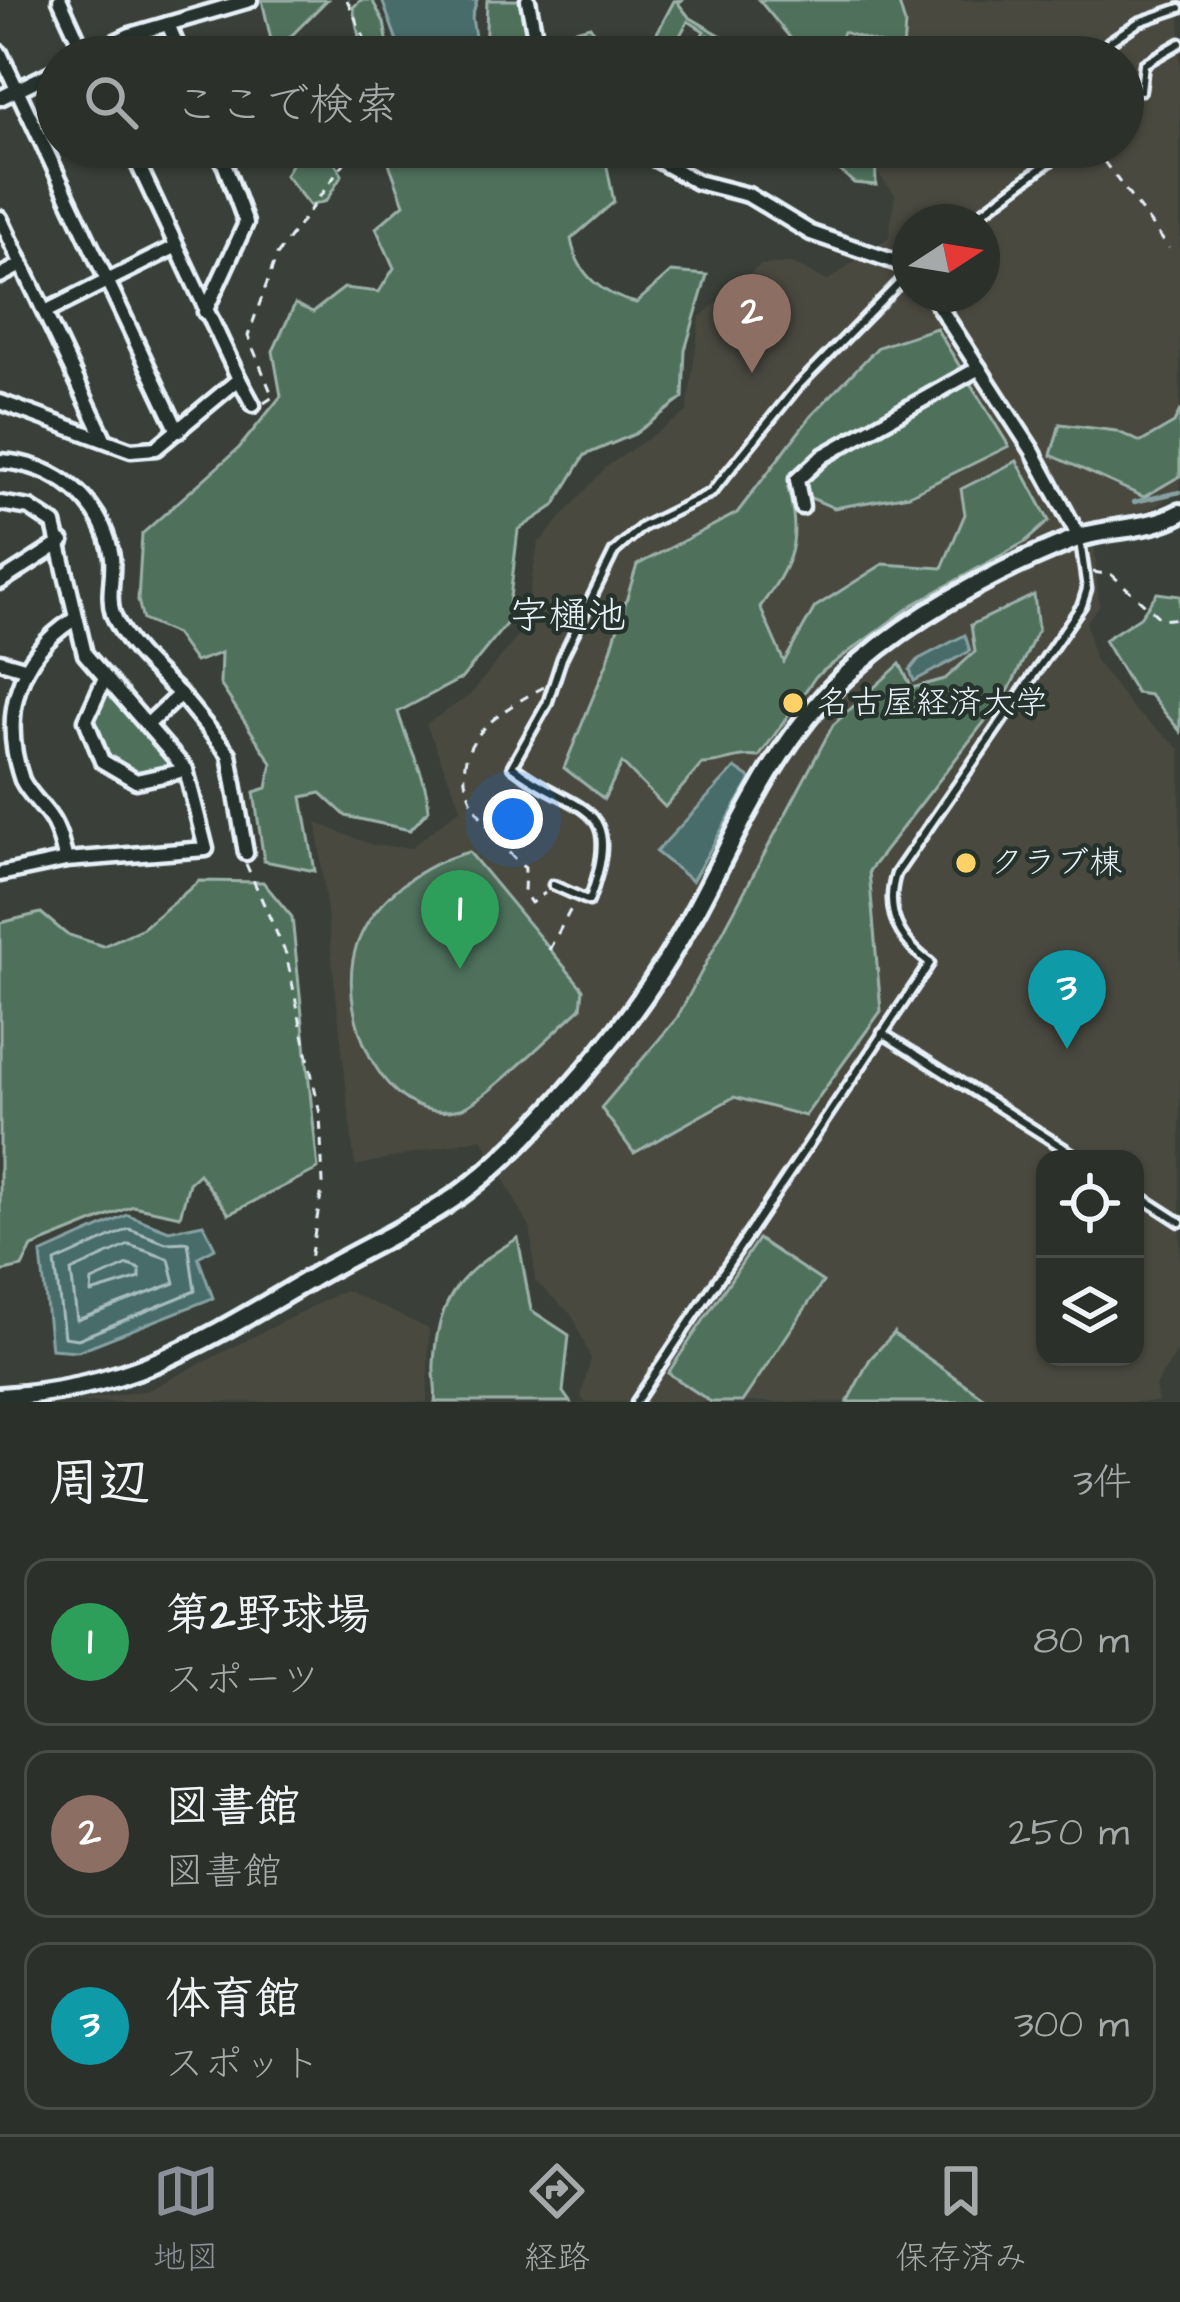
<!DOCTYPE html>
<html lang="ja">
<head>
<meta charset="utf-8">
<style>
  :root { --surface:#2c302b; --page:#383c37; --text:#f1f3f6; --muted:#a6a9a9; --line:#484b47; --accent:#8c9099 }
  body { margin:0; font-family:"Architects Daughter","Klee One",sans-serif; background:var(--page); color:var(--text) }
  .controls { position:absolute; right:36px; bottom:36px; display:grid; overflow:hidden; border-radius:24px; box-shadow:0 3px 9px #0004 }
  .controls button { width:108px; height:108px; display:grid; place-items:center; padding:0; border:0; border-bottom:3px solid var(--line); background:var(--surface); color:var(--text); font:60px sans-serif }
  .compass { position:absolute; left:892px; top:204px; width:108px; height:108px; border-radius:50%; background:var(--surface); box-shadow:0 3px 9px #0004; rotate:78deg }
  .you { position:absolute; left:513px; top:819px; width:42px; height:42px; margin:-30px; border:9px solid #fff; border-radius:50%; background:#1a73e8; box-shadow:0 0 0 18px #1a73e833 }
  .badge { display:grid; place-items:center; width:78px; height:78px; border-radius:50%; background:var(--accent); color:#fff; font-size:39px; font-weight:700 }
  .pin { position:absolute; translate:-50% -99px; filter:drop-shadow(0 3px 6px #0008) }
  .pin::after { content:''; position:absolute; top:63px; width:42px; height:36px; background:inherit; clip-path:polygon(0 0,100% 0,50% 100%) }
  .list { margin:0; padding:0; list-style:none }
  h2 { display:flex; justify-content:space-between; align-items:center; height:156px; margin:0; padding:0 48px; font-size:51px }
  h2 small { font-size:39px; font-weight:400; color:var(--muted) }
  .list li { display:grid; grid-template-columns:78px 1fr auto; gap:36px; align-items:center; box-sizing:border-box; height:168px; margin:0 24px 24px; padding:0 24px; border:3px solid var(--line); border-radius:24px }
  .list b { display:block; font-size:45px; white-space:nowrap }
  .list p { margin:0; font-size:39px; white-space:nowrap; color:var(--muted) }
  .list em { font-size:39px; font-style:normal; color:var(--muted) }
  .icon { flex:none; width:66px; height:66px; fill:none; stroke:currentColor; stroke-width:2; stroke-linecap:round; stroke-linejoin:round }
  .map { position:relative; flex:none; width:1180px; height:1402px; overflow:hidden }
  .search { position:absolute; background:var(--surface); box-shadow:0 3px 9px #0004; left:36px; right:36px; top:36px; height:132px; display:flex; align-items:center; gap:30px; box-sizing:border-box; padding:0 42px; border-radius:66px; color:var(--muted); font-size:45px }
  .sheet { height:732px; background:var(--surface) }
  nav { display:flex; justify-content:space-around; align-items:center; box-sizing:border-box; height:168px; border-top:3px solid var(--line); background:var(--surface); font-size:33px; color:var(--muted) }
  nav a { display:grid; justify-items:center; gap:6px }
  nav .on { color:var(--accent) }
  .map>svg:first-child { display:block }
  .built { fill:#484a41; fill-rule:evenodd }
  .green { fill:#50715c; stroke:#9cb1aa; stroke-width:3 }
  .water { fill:#476c6a; stroke:#87a1a3; stroke-width:3 }
  .lines { fill:none; stroke-linecap:round; stroke-linejoin:round }
  .shore { stroke:#a8bcbf; stroke-width:3 }
  .stream { stroke:#87a1a3; stroke-width:4.5 }
  .service-casing { stroke:#e8f1f8; stroke-width:15 }
  .minor-casing { stroke:#e8f1f8; stroke-width:21 }
  .tertiary-casing { stroke:#e8f1f8; stroke-width:26 }
  .path { stroke:#e8f1f8; stroke-width:3; stroke-dasharray:9 9; stroke-linecap:butt }
  .service { stroke:#26332d; stroke-width:6 }
  .minor { stroke:#26332d; stroke-width:12 }
  .tertiary { stroke:#26332d; stroke-width:16 }
  .poi-dot { fill:#ffd166; stroke:#26332d; stroke-width:4.5 }
  .labels { text-anchor:middle; dominant-baseline:central; stroke-width:9; stroke-linejoin:round; paint-order:stroke }
  .poi-label { font-size:33px; fill:#e8f1f8; stroke:#26332d; text-anchor:start }
  .quarter-label { font-size:39px; fill:#e8f1f8; stroke:#26332d }
</style>
</head>
<body>
<div class="map">
<svg width="1180" height="1402" viewBox="0 0 1180 1402">
  <rect width="100%" height="100%" fill="#3a4039"/>
  <filter id="ink" filterUnits="userSpaceOnUse"><feTurbulence type="fractalNoise" baseFrequency=".00833" numOctaves="2"/><feDisplacementMap in="SourceGraphic" scale="24" xChannelSelector="R" yChannelSelector="G"/><feConvolveMatrix kernelMatrix="1 2 1 2 8 2 1 2 1" color-interpolation-filters="sRGB"/></filter>
  <g filter="url(#ink)">
    <!-- built -->
    <g class="built">
      <path d="M890,0h290v489l-25,18 -62,20 6,79 -13,16 8,37 40,51 46,39v598l-25,39 3,16h-573l-4,-6 10,-37 -18,-43 -38,-35 -4,-51 -49,-92 -127,28 -38,-343 55,22 39,3 50,-40 -35,-84 43,-28 54,-66 15,-86 68,-77 81,-55 13,-95 60,-52 31,-2 36,18 62,-44 6,-43 -39,-47h267v-90h-290zM910,222h72v72h-72zM1045,1159h90v198h-90z"/>
      <path d="M345,1290l84,39 -2,73h-355l77,-12z"/>
    </g>
    <!-- green -->
    <g class="green">
      <path d="M262,0h65l-53,53z"/>
      <path d="M361,0h11l12,22 6,35h-27l-10,-50z"/>
      <path d="M487,0h41l8,50 -5,6 -46,1z"/>
      <path d="M682,0l-4,3 11,14 69,40h-12l-16,-12 -9,12 5,-12 -18,-10 -11,22h-6l13,-26 -16,-10 -20,36h-9l-10,-9 25,-47z"/>
      <path d="M759,0h139l7,24 -2,27 -60,-19 -11,25h-26z"/>
      <path d="M590,26l21,31h-58l-7,-19z"/>
      <path d="M383,147h220l11,55 -43,37c6,36 32,56 65,64l35,-31 36,3 -22,75 -2,48 -48,36 -50,21 -31,51 -36,24 -11,93 -45,55 -64,34c10,35 28,62 31,98l-19,20 -64,-14 -25,-23 -19,4 13,74 -51,-10 -10,-69 13,-4 5,-25 -52,-79 1,-31 -26,9 -20,-28 -32,-14 -5,-20 4,-66 97,-86 42,-52 -8,-45 22,-47 18,8 31,-24 35,4 15,-24 -18,-40 28,-24z"/>
      <path d="M787,147h88l1,38 -22,-2 -37,-33z"/>
      <path d="M312,149l16,2 14,24 -16,26 -16,5 -25,-31 11,-19z"/>
      <path d="M936,328l73,118 -100,49 -75,13 -46,-20c14,54 4,75 -28,119l24,55 31,-55 68,-43 59,4 23,-54 -4,-25 56,-28 32,60 -24,21 -111,62 -98,72 -57,81c-22,-3 -36,7 -57,7l-37,43 -43,-44 -18,36 -40,-31 43,-105 30,-98 100,-52 74,-97 67,-69z"/>
      <path d="M1180,410v66l-36,21 -93,-42 9,-31 56,7 25,11 33,-19z"/>
      <path d="M1157,593l23,3v135l-30,-36 -14,-2 -32,-53 36,-23z"/>
      <path d="M1034,595l4,35 -29,60 -140,181 12,140 -76,105 -71,-19 -100,56 -33,-45 76,-90 156,-293 67,-61 12,24 33,-9 30,-27 -4,-27z"/>
      <path d="M106,689l51,54 16,27c-53,7 -62,1 -80,-48z"/>
      <path d="M469,852l114,137 -2,19c-24,21 -97,94 -121,101 -79,21 -127,-105 -102,-167 18,-46 67,-79 111,-90z"/>
      <path d="M199,881l64,1 29,35 26,252 -89,45 -30,-40 -10,9 -9,33 -47,-10 -101,41 -10,20 -22,5v-349l41,-10 25,21 37,12 40,-18z"/>
      <path d="M518,1238l13,72 38,25 -6,57 7,10h-135c2,-13 -2,-25 -1,-38 3,-69 28,-92 84,-126z"/>
      <path d="M758,1239l65,43 -81,120h-31l-43,-29z"/>
      <path d="M894,1333v1l96,68h-143l23,-43z"/>
    </g>
    <!-- water -->
    <g class="water">
      <path d="M382,0h95l-5,17 6,40h-75z"/>
      <path d="M965,635l5,16 -56,30 -4,-11 9,-11z"/>
      <path d="M735,768l16,11 -59,102 -36,-29z"/>
      <path d="M128,1215l41,16 34,-7 12,24 -17,9 15,41 -135,53 -27,-2 -10,-95z"/>
    </g>
    <g class="lines">
      <!-- shore -->
      <g class="shore">
        <path d="M129,1229l37,14 22,-1 7,49 -117,48 -14,-2 -9,-75z"/>
        <path d="M129,1245l40,14 6,24 -98,37 -6,-49z"/>
        <path d="M128,1265l12,4v9l-49,15 1,-12z"/>
      </g>
      <!-- stream -->
      <path class="stream" d="M1134,502l46,-10"/>
      <defs>
        <g id="service">
          <path d="M1109,42l30,-20 41,-14"/>
          <path d="M1141,90l3,-26 36,-21"/>
          <path d="M969,222l100,-75"/>
          <path d="M553,885l36,16c38,-104 -13,-85 -77,-135l35,-62 15,-46 52,-106 28,-25 69,-34 86,-106 113,-115"/>
          <path d="M882,1033l199,126"/>
          <path d="M1135,1193l45,29"/>
          <path d="M636,1402l294,-439c-31,-23 -46,-51 -34,-89l186,-269 5,-16 -7,-48"/>
        </g>
        <g id="minor">
          <path d="M60,0l26,57"/>
          <path d="M528,0l11,57"/>
          <path d="M168,24l14,33"/>
          <path d="M0,53l178,378"/>
          <path d="M83,57l47,-22 120,-35"/>
          <path d="M0,98l57,-28"/>
          <path d="M634,147l63,35 51,13 63,38 99,34"/>
          <path d="M0,218l103,218"/>
          <path d="M0,276l21,-11"/>
          <path d="M931,294l101,156 47,87"/>
          <path d="M45,312l130,-65"/>
          <path d="M205,312l41,-89 -28,-76"/>
          <path d="M239,379l14,26"/>
          <path d="M0,402l131,48 25,-2 83,-69 -109,-232"/>
          <path d="M0,461c57,3 103,40 112,96 2,19 -5,38 1,57 12,31 43,57 67,80l-31,29"/>
          <path d="M0,503l30,5 24,16 31,130 101,116 20,79 -140,11 -66,14"/>
          <path d="M802,507l-5,-27 26,-24 156,-88"/>
          <path d="M0,582l62,-40"/>
          <path d="M0,661l24,7"/>
          <path d="M104,680l-18,40 16,41 34,20 50,-11"/>
          <path d="M180,694l49,60 17,99"/>
          <path d="M66,860c-4,-14 -7,-31 -16,-43 -9,-13 -21,-23 -28,-37 -22,-64 -5,-124 51,-160"/>
        </g>
        <path id="tertiary" d="M0,1397c131,-8 201,-54 310,-118 44,-26 92,-47 135,-75 69,-43 171,-163 215,-233 62,-95 98,-212 182,-292 64,-61 151,-107 233,-140 34,-13 72,-8 105,-26"/>
      </defs>
      <!-- service casing -->
      <use href="#service" class="service-casing"/>
      <!-- minor casing -->
      <use href="#minor" class="minor-casing"/>
      <!-- tertiary casing -->
      <use href="#tertiary" class="tertiary-casing"/>
      <!-- path -->
      <g class="path">
        <path d="M347,0l26,57"/>
        <path d="M1093,147l76,101"/>
        <path d="M264,403l9,-6 -25,-61 29,-81 79,-108"/>
        <path d="M1093,572l19,3 50,45 18,-2"/>
        <path d="M544,687c-61,32 -110,71 -57,138 12,14 23,32 38,43l-1,24 7,11 14,-10"/>
        <path d="M246,864l40,90 34,160 3,70 -14,81"/>
        <path d="M549,950l24,-45"/>
      </g>
      <!-- service -->
      <use href="#service" class="service"/>
      <!-- minor -->
      <use href="#minor" class="minor"/>
      <!-- tertiary -->
      <use href="#tertiary" class="tertiary"/>
    </g>
  </g>
  <!-- markers -->
  <g class="poi-dot">
    <circle cx="793" cy="703" r="12"/>
    <circle cx="966" cy="863" r="12"/>
  </g>
  <g class="labels">
    <!-- poi labels -->
    <g class="poi-label">
      <text x="817" y="703">名古屋経済大学</text>
      <text x="990" y="863">クラブ棟</text>
    </g>
    <!-- quarter labels -->
    <g class="quarter-label">
      <text x="568" y="617">字樋池</text>
    </g>
  </g>
</svg>
<div class="controls">
<button><svg class="icon" aria-label="locate" viewBox="0 0 24 24"><circle cx="12" cy="12" r="6"/><path d="M12 2v4M12 18v4M2 12h4M18 12h4"/></svg></button>
<button><svg class="icon" aria-label="layers" viewBox="0 0 24 24"><path d="M12 4l9 5-9 5-9-5zM3 14l9 5 9-5"/></svg></button>
</div>
<svg class="compass" viewBox="-18 -18 36 36"><path d="M0-13l5 13h-10z" fill="#e53935"/><path d="M0 13l5-13h-10z" fill="#a6a9a9"/></svg>
<div class="you"></div>
<div class="pin badge" style="left:460px;top:969px;background:#2e9e5b">1</div>
<div class="pin badge" style="left:752px;top:373px;background:#8d6e63">2</div>
<div class="pin badge" style="left:1067px;top:1049px;background:#0f9aa8">3</div>
<div class="search"><svg class="icon" aria-label="search" viewBox="0 0 24 24"><circle cx="10" cy="10" r="6"/><path d="M15 15l6 6"/></svg>ここで検索</div>
</div>
<section class="sheet">
<h2>周辺<small>3件</small></h2>
<ul class="list">
<li><span class="badge" style="background:#2e9e5b">1</span><div><b>第2野球場</b><p>スポーツ</p></div><em>80 m</em></li>
<li><span class="badge" style="background:#8d6e63">2</span><div><b>図書館</b><p>図書館</p></div><em>250 m</em></li>
<li><span class="badge" style="background:#0f9aa8">3</span><div><b>体育館</b><p>スポット</p></div><em>300 m</em></li>
</ul>
</section>
<nav>
<a class="on"><svg class="icon" aria-label="map" viewBox="0 0 24 24"><path d="M3 6l6-2 6 2 6-2v14l-6 2-6-2-6 2zM9 4v14M15 6v14"/></svg>地図</a>
<a><svg class="icon" aria-label="directions" viewBox="0 0 24 24"><path d="M12 3l9 9-9 9-9-9zM9 14v-3h6M13 9l2 2-2 2"/></svg>経路</a>
<a><svg class="icon" aria-label="saved" viewBox="0 0 24 24"><path d="M7 4h10v16l-5-4-5 4z"/></svg>保存済み</a>
</nav>
</body>
</html>
